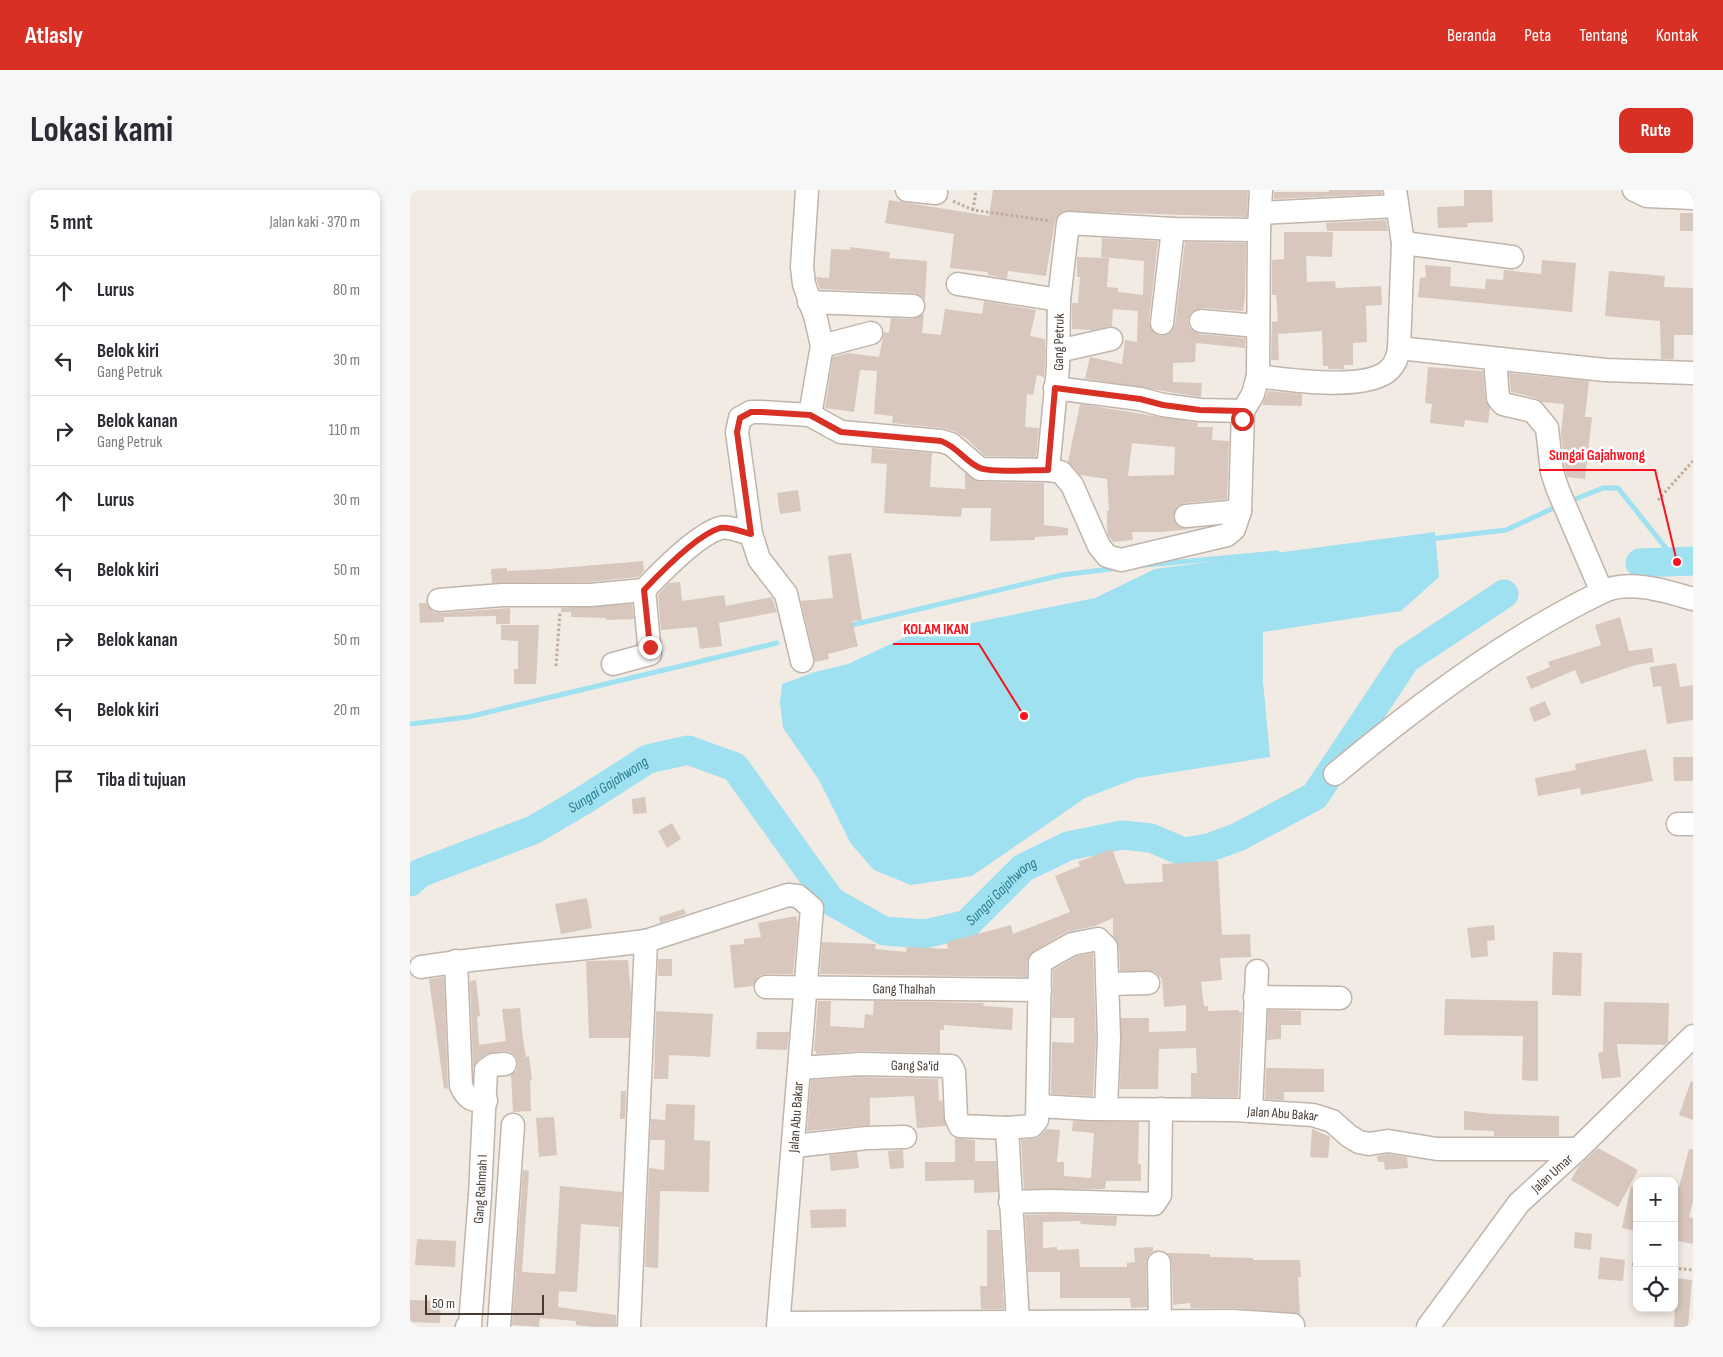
<!DOCTYPE html>
<html lang="id">
<head>
<meta charset="utf-8">
<style>
  :root { --surface:#fff; --page:#f7f7f7; --text:#2b2b33; --muted:#7c7c81; --line:#e1e1e2; --accent:#d93025 }
  body { margin:0; font-family:"Sofia Sans Condensed",sans-serif; background:var(--page); color:var(--text) }
  .controls { position:absolute; right:15px; bottom:15px; display:grid; overflow:hidden; border-radius:10px; box-shadow:0 2px 8px #0003 }
  .controls button { width:45px; height:45px; display:grid; place-items:center; padding:0; border:0; border-bottom:1px solid var(--line); background:var(--surface); color:var(--text); font:25px sans-serif }
  .scale { position:absolute; left:15px; bottom:12px; width:119px; box-sizing:border-box; padding-left:5px; border:2px solid #453b34; border-top:0; font-size:14px; line-height:18px; white-space:nowrap; color:#453b34; -webkit-text-stroke:4px #fff; paint-order:stroke }
  .stop { position:absolute; width:15px; height:15px; margin:-11px; border:4px solid #d93025; border-radius:50%; background:#fff }
  .stop.end { background:#d93025; border-color:#fff; box-shadow:0 1px 5px #0008 }
  .list { margin:0; padding:0; list-style:none }
  h2 { display:flex; justify-content:space-between; align-items:center; height:65px; margin:0; padding:0 20px; font-size:21px }
  h2 small { font-size:16px; font-weight:400; color:var(--muted) }
  .list li { display:grid; grid-template-columns:32px 1fr auto; gap:15px; align-items:center; box-sizing:border-box; height:70px; padding:0 20px; border-top:1px solid var(--line) }
  .list b { display:block; font-size:19px; white-space:nowrap }
  .list p { margin:0; font-size:16px; white-space:nowrap; color:var(--muted) }
  .list em { font-size:16px; font-style:normal; color:var(--muted) }
  .icon { flex:none; width:28px; height:28px; fill:none; stroke:currentColor; stroke-width:2; stroke-linecap:round; stroke-linejoin:round }
  .map { position:relative; flex:none; width:1283px; height:1137px; overflow:hidden; border-radius:10px }
  header { display:flex; align-items:center; gap:30px; box-sizing:border-box; height:70px; padding:0 25px; background:var(--accent); color:#fff }
  header strong { font-size:24px }
  nav { display:flex; gap:28px; margin-inline-start:auto; font-size:18px }
  .intro { display:flex; align-items:center; justify-content:space-between; box-sizing:border-box; height:120px; padding:0 30px }
  h1 { margin:0; font-size:35px }
  .button { padding:12px 22px; border-radius:10px; background:var(--accent); color:#fff; font-size:18px; font-weight:700 }
  main { display:flex; gap:30px; padding:0 30px }
  aside { flex:1; background:var(--surface); border-radius:10px; box-shadow:0 2px 8px #0003 }
  .map>svg:first-child { display:block }
  .water { fill:#9fe0f1 }
  .lines { fill:none; stroke-linecap:round; stroke-linejoin:round }
  .stream { stroke:#9fe0f1; stroke-width:5 }
  .river { stroke:#9fe0f1; stroke-width:29 }
  .building { fill:#d7c7bd; fill-rule:evenodd }
  .minor-casing { stroke:#c1b4aa; stroke-width:25 }
  .path { stroke:#c0aa98; stroke-width:3; stroke-dasharray:2.5 2.5; stroke-linecap:butt }
  .minor { stroke:#fff; stroke-width:22 }
  .route { stroke:#d93025; stroke-width:6 }
  .labels { text-anchor:middle; dominant-baseline:central; stroke-width:5; stroke-linejoin:round; paint-order:stroke }
  .street-label { font-size:14px; fill:#453b34; stroke:#fff }
  .water-label { font-size:15px; font-style:italic; fill:#277b92; stroke:#fff }
  .leader { fill:none; stroke:#fd111e; stroke-width:2 }
  .callout-dot { fill:#fd111e; stroke:#fff; stroke-width:2 }
  .callout-label { font-size:15px; text-anchor:middle; font-weight:bold; fill:#fd111e; stroke:#fff; stroke-width:5; stroke-linejoin:round; paint-order:stroke }
</style>
</head>
<body>
<header>
<strong>Atlasly</strong>
<nav><a>Beranda</a><a>Peta</a><a>Tentang</a><a>Kontak</a></nav>
</header>
<div class="intro"><h1>Lokasi kami</h1><a class="button">Rute</a></div>
<main>
<aside>
<h2>5 mnt<small>Jalan kaki · 370 m</small></h2>
<ul class="list">
<li><svg class="icon" aria-label="ahead" viewBox="0 0 24 24"><path d="M12 20V5M6 11l6-6 6 6"/></svg><div><b>Lurus</b></div><em>80 m</em></li>
<li><svg class="icon" aria-label="left" viewBox="0 0 24 24"><path d="M17 20v-9H6M10 6l-5 5 5 5"/></svg><div><b>Belok kiri</b><p>Gang Petruk</p></div><em>30 m</em></li>
<li><svg class="icon" aria-label="right" viewBox="0 0 24 24"><path d="M7 20v-9h11M14 6l5 5-5 5"/></svg><div><b>Belok kanan</b><p>Gang Petruk</p></div><em>110 m</em></li>
<li><svg class="icon" aria-label="ahead" viewBox="0 0 24 24"><path d="M12 20V5M6 11l6-6 6 6"/></svg><div><b>Lurus</b></div><em>30 m</em></li>
<li><svg class="icon" aria-label="left" viewBox="0 0 24 24"><path d="M17 20v-9H6M10 6l-5 5 5 5"/></svg><div><b>Belok kiri</b></div><em>50 m</em></li>
<li><svg class="icon" aria-label="right" viewBox="0 0 24 24"><path d="M7 20v-9h11M14 6l5 5-5 5"/></svg><div><b>Belok kanan</b></div><em>50 m</em></li>
<li><svg class="icon" aria-label="left" viewBox="0 0 24 24"><path d="M17 20v-9H6M10 6l-5 5 5 5"/></svg><div><b>Belok kiri</b></div><em>20 m</em></li>
<li><svg class="icon" aria-label="arrive" viewBox="0 0 24 24"><path d="M6 21V4h12l-3 4 3 4H6"/></svg><div><b>Tiba di tujuan</b></div></li>
</ul>
</aside>
<div class="map">
<svg width="1283" height="1137" viewBox="0 0 1283 1137">
  <rect width="100%" height="100%" fill="#f2ebe4"/>
  <!-- water -->
  <path class="water" d="M1025,342l4,45 -38,34 -138,21v49l7,76 -133,21 -52,20 -113,78 -61,9 -37,-15 -23,-26 -32,-64 -36,-52 -3,-25 2,-19 33,-12 33,-8 60,-28 187,-38 60,-29z"/>
  <g class="lines">
    <!-- stream -->
    <g class="stream">
      <path d="M1158,312l35,-14h15l59,74"/>
      <path d="M1020,349l76,-9 52,-24"/>
      <path d="M736,375l131,-12"/>
      <path d="M438,436l214,-51 56,-7"/>
      <path d="M0,534l58,-7 309,-74"/>
    </g>
    <!-- river -->
    <g class="river">
      <path d="M1230,373l53,-2"/>
      <path id="s1" d="M0,692l10,-9 113,-43 48,-28 67,-43 40,-9 47,17 96,134 53,30 41,3 42,-10 56,-56 45,-22 54,-11 29,3 33,14 24,-4 30,-11 77,-41 91,-137 98,-65"/>
    </g>
  </g>
  <!-- building -->
  <g class="building">
    <path d="M583,0h255l-1,27 -184,-6 -8,10 -9,55 -38,-5 -1,8 -19,-4v-3l-38,-4 4,-34 -69,-11 4,-23 100,16z"/>
    <path d="M919,0h53v4l-108,5v-7h55z"/>
    <path d="M1054,0h28l1,32 -26,1 1,4 -30,1 -1,-21 27,-1z"/>
    <rect x="1270" y="23" width="13" height="18"/>
    <path d="M976,30l2,11h-61l-1,-8z"/>
    <path d="M874,42h49l-1,25 -26,-1 1,26 28,-1 1,7 45,-2 1,19 -16,1 1,36 -14,1v22h-9v4h-16v-3h-5l-1,-35 -44,3 1,26h-8l1,-38 6,-1 -2,-26h-4v-35l12,-1z"/>
    <path d="M692,48l56,3 -9,81 5,11 7,3 11,-5 3,-6 10,-83 61,1 -1,53 -2,15 -41,-3 -11,5 -3,7 1,7 10,7 46,4v10l-49,-5 -1,19 -22,1v19l29,1 -1,14 -119,-19h3l5,-21 32,7 3,-24 12,2 1,-31 -25,-2 -1,17 -19,4 -21,-1v-26h6l2,-26h-3v-20l32,1 -2,29 11,1v4l25,3 1,-34 -43,-4z"/>
    <path d="M440,57l40,5 -1,6 38,3 -2,39 -5,-5 -6,-2 -94,-4 -4,-12 13,1 2,-29 19,1z"/>
    <path d="M1132,70l34,3 -4,49 -154,-15 2,-19 6,-1 -1,-12 26,2 -1,19 35,3 1,-10 17,1 1,-10 37,4z"/>
    <path d="M1199,81l56,5 -1,11 29,1v47h-19v24h-13l-1,-38 -55,-5z"/>
    <path d="M574,111l52,9 -6,26 15,3v27l-1,11 -7,-2 -4,20 -6,-1 -2,33 14,1 -3,29 -51,-1 -18,-17 -12,-8 -13,-3 -50,-5 1,-7 -19,-2 3,-43 -17,-1 -6,42 -29,-4 8,-51 15,-4 31,4 5,-25 5,1 2,-15 22,1 11,-5 -2,19 19,2 4,-26 37,5z"/>
    <path d="M1018,177l55,4 2,28 5,9 -2,15 -23,-3 -1,7 -34,-4 2,-19 -7,-1z"/>
    <path d="M1099,183l80,8 -4,36h7l-7,62 -18,-2 -2,-8 -4,-35 3,-30 -22,-2 -6,-4 -25,-6z"/>
    <path d="M858,201l34,3v12l-40,-1z"/>
    <path d="M670,214l118,19 -1,4h16l-1,13 17,1 -2,58 -42,4 -7,3 -5,11 3,7 11,5 13,-1 -39,4h-29l1,8 -20,2 -5,-7 -1,-9v-15h2l-2,-32 -27,-4 -12,-13zM722,253l43,4 -1,28 -46,1z"/>
    <path d="M462,258l60,5 -2,34 35,2v-16l15,9 64,1v42l24,3v7l-33,2v3l-45,1 1,-33h-29l-1,9 -77,-4 3,-49 -16,-1z"/>
    <path d="M388,300l3,21 -21,3 -3,-21z"/>
    <path d="M441,363l11,67 -10,1 6,25 -30,8 1,5 -14,3 -14,-61 32,-3 -5,-42z"/>
    <path d="M233,371l1,10 -6,6 -49,5 -97,1 -1,-14 16,-1v3l42,-2z"/>
    <path d="M270,392l2,19 42,-6 2,11 46,-9 5,15 -58,11 3,23 -22,3 -3,-22 -36,3 -3,-35 11,-12z"/>
    <path d="M9,413h7l7,9 7,1 70,-5v16h-14v-8l-52,1v5l-24,1z"/>
    <path d="M222,414l2,15 -28,1v-2l-35,-1v-5h-10v-4z"/>
    <path d="M1210,427l9,34 23,-3 2,14 -19,3 -54,19 -6,-14 -44,19 -5,-12 24,-10 -2,-5 53,-17 -6,-20z"/>
    <path d="M91,435h38l-3,59h-22v-15h4v-28l-17,-1z"/>
    <path d="M1266,473l4,24 13,-2v35l-26,4 -6,-38 -8,1 -3,-20z"/>
    <path d="M1135,511l6,14 -17,7 -5,-14z"/>
    <path d="M1236,559l7,32 -72,14 -1,-7 -42,8 -3,-18 41,-8 -1,-6z"/>
    <path d="M1263,567h20v24h-19z"/>
    <path d="M235,607l2,16 -14,1 -1,-15z"/>
    <path d="M262,633l9,16 -14,9 -9,-17z"/>
    <path d="M702,659l13,35 38,-2 -1,-18 56,-3 4,74 28,-1 1,23 -31,1 2,22 -21,2 3,24h4v5l31,-1v2h3l-4,85h-47v-24h6l-1,-25 -37,1 -1,40h-38l1,-71h28v14l37,-1v-26l-22,2 -2,-28 -8,-8h-34l-1,-24 -6,-11v-18l-18,8 -29,6 -32,19 -7,10v16l-207,-3 2,-32 54,2 -1,5 31,3 1,-5 41,2 -1,-7 64,-17 2,9 57,-22 -15,-36 25,-10 -2,-4z"/>
    <path d="M177,708l5,30 -31,6 -6,-30z"/>
    <path d="M274,719l2,5 -26,9 -1,-6z"/>
    <path d="M386,726l2,8 -5,50h-27l-7,2 -6,10 -19,2 -4,-43 14,-1v-5l17,-2 -3,-14z"/>
    <path d="M1084,735l1,15 -8,1 1,15 -17,2 -4,-30z"/>
    <path d="M1143,762l29,1 -1,43 -29,-1z"/>
    <path d="M683,763l3,85 -3,58 -42,-2 1,-52 22,1v-25h-22l1,-48 24,-14z"/>
    <rect x="248" y="769" width="14" height="17"/>
    <path d="M218,770l3,34 -2,44h-40l-3,-77z"/>
    <path d="M34,787l4,111 -4,1 -15,-110z"/>
    <path d="M66,790l4,36 -3,1 2,28 27,-4 -4,-32 18,-1 3,31 3,18 3,-1 3,24 -2,1 1,30 -18,1 -2,-37 6,-5 1,-7 -2,-6 -5,-5 -7,-1 -18,3 -8,6 -5,7 -3,-86z"/>
    <path d="M1035,809l93,2v80l-16,-1 1,-44 -79,-1z"/>
    <path d="M408,811h13l-1,25 34,2 1,-14 8,1 1,-14 110,2 -1,3 30,2 -1,22 -68,-5v5h-4v23l-79,-2 -45,3v-3h-2z"/>
    <path d="M1194,812l65,1 -1,39 -3,3 -48,-1 4,33 -19,2 -4,-26 5,-1z"/>
    <path d="M858,820l33,1v14h-20v14l-14,1z"/>
    <path d="M246,821l57,3 -3,43 -41,-2 -1,24h-14z"/>
    <path d="M347,842h32l-2,18 -31,-1z"/>
    <path d="M856,878l58,1v23h-40v8l-19,-1z"/>
    <path d="M451,887l77,2 1,22 3,-1 4,26 -29,2 -3,-32 -44,2v27l-63,6 4,-51z"/>
    <path d="M1281,891l2,1v38l-14,-5z"/>
    <path d="M211,901h5l-1,28h-5z"/>
    <path d="M256,914l29,1 -1,35 16,1 -1,51 -49,-1 -2,77 -13,-1 4,-99 15,2 1,-30h-15l1,-21 14,1z"/>
    <path d="M1054,921l28,3 67,2v20h-65v-5l-30,-1z"/>
    <path d="M144,927l3,38 -18,2 -3,-39z"/>
    <path d="M663,931l66,1 -1,42h3v17h-35l-1,8h-81l-3,-49 17,-2 9,-9 13,1 -3,32h7v14l27,2 3,-45 -22,-2z"/>
    <path d="M902,939l18,8 -2,21 -18,-1z"/>
    <path d="M545,948l20,2v21h21l2,31 -24,1v-13l-49,1v-19h30z"/>
    <path d="M1188,958l40,22 -20,37 -47,-27 8,-14z"/>
    <path d="M1279,959h4v53l-4,15 4,1v26l-19,-4v-54l5,1z"/>
    <path d="M493,960l1,18 -14,1 -2,-18z"/>
    <path d="M447,962l2,16 -28,3 -2,-16z"/>
    <path d="M978,964l19,3 1,11 -23,2 -1,-8h-6l-1,-6z"/>
    <path d="M113,980l6,1 -7,101 33,2 5,-88 62,6 -5,101 2,-66 -38,-3 -4,68 -18,-1 -1,16 58,8v12h-23l-17,-2v-4l-36,-3 -1,9 -27,-2z"/>
    <path d="M1221,996l6,1v44l-15,-3z"/>
    <path d="M436,1019v18l-35,1 -1,-18z"/>
    <path d="M642,1024l65,2 -1,10 -36,-2 1,-3 -38,1v26l14,-1v3l22,-1 1,18h47v-4l8,-1 -1,-14 19,-1v4l-5,5 -2,7 1,44 -16,1 -1,-10h-70v-26h-32l-3,-57z"/>
    <path d="M577,1040h13l4,79h-23l-1,-23h7z"/>
    <path d="M1165,1042l17,2 -1,16 -17,-2z"/>
    <path d="M7,1049l39,2 -1,26 -40,-2z"/>
    <path d="M757,1063l43,1v3l43,1v2h47l1,17h-3l2,37 -67,-6h-42l-1,-5 -17,2 -1,-42z"/>
    <path d="M1190,1067l25,3 -2,21 -25,-2z"/>
    <path d="M1266,1088l16,2 -4,47h-14z"/>
    <path d="M0,1110l31,1 -1,22 -30,-1z"/>
  </g>
  <g class="lines">
    <defs>
      <g id="minor">
        <path d="M497,0l29,3"/>
        <path d="M985,0l8,53 -4,105 206,22 88,3"/>
        <path d="M1224,0l13,6 46,2"/>
        <path d="M850,23l137,-7"/>
        <path d="M993,53l109,14"/>
        <path d="M548,94l101,16"/>
        <path d="M399,112l104,4"/>
        <path d="M791,131l57,5"/>
        <path d="M752,133l11,-94"/>
        <path d="M412,156l49,-13"/>
        <path d="M648,161l53,-12"/>
        <path d="M1085,169l3,39 5,6 30,7 14,17 5,44 6,18 44,102"/>
        <path d="M848,186l1,-146"/>
        <path d="M645,198l85,11 23,6 37,5 43,1"/>
        <path id="s2" d="M400,225l31,17 100,9 10,3 29,25 68,1 10,-103 1,-67 9,-77 105,6 86,1 2,-40"/>
        <path d="M638,280l13,2 11,13 27,61 8,10 14,4 106,-25 7,-6 6,-18 3,-100 10,-17 5,-18c30,4 110,16 132,-7 6,-6 8,-13 9,-21"/>
        <path d="M776,326l54,-5"/>
        <path d="M29,410l63,-5h88l54,-5"/>
        <path d="M392,471l-16,-67 -27,-35 -8,-25 -14,-102 3,-14 11,-6h10l49,3 12,-69 -6,-27 -12,-35 -2,-17 5,-77"/>
        <path d="M203,474l37,-10 -6,-64c17,-18 53,-55 76,-62 8,-2 23,4 31,6"/>
        <path d="M925,584c83,-69 170,-135 267,-182 26,-13 64,-1 91,7"/>
        <path d="M1268,634h15"/>
        <path d="M236,751l142,-46 10,1 14,12 -34,419"/>
        <path d="M46,771l5,125c6,13 11,15 25,15"/>
        <path d="M11,777c75,-12 150,-16 225,-26l-17,386"/>
        <path d="M699,794l39,-1"/>
        <path id="s3" d="M356,797l274,3"/>
        <path d="M845,807l85,1"/>
        <path id="s4" d="M390,878l61,-4 90,2 3,6 2,45 4,9 47,2"/>
        <path id="s5" d="M628,916l53,3 144,1 78,5 19,6 17,15 10,6 10,2 19,-3 49,8h141"/>
        <path d="M696,919l3,-71 -3,-91 -8,-8 -26,5 -32,18 -3,158 -5,6 -25,2 11,194 214,-1 61,4"/>
        <path d="M841,921l6,-140"/>
        <path d="M384,956l73,-8 38,-1"/>
        <path d="M600,1012l42,-1 102,3 6,-9 1,-86"/>
        <path d="M749,1073l1,60"/>
        <path d="M369,1133l239,-1"/>
        <path id="s6" d="M57,1137l3,-2 10,-130 6,-125 7,-5 12,-1"/>
        <path d="M89,1137l14,-202"/>
        <path id="s7" d="M1018,1137l91,-124 59,-54 115,-113"/>
      </g>
    </defs>
    <!-- minor casing -->
    <use href="#minor" class="minor-casing"/>
    <!-- path -->
    <g class="path">
      <path d="M543,11l20,9 78,11"/>
      <path d="M563,20l3,-20"/>
      <path d="M1248,310l35,-39"/>
      <path d="M146,476l4,-54"/>
      <path d="M1222,1074l5,1"/>
      <path d="M1264,1078l19,2"/>
    </g>
    <!-- minor -->
    <use href="#minor" class="minor"/>
  </g>
  <g class="lines">
    <!-- route -->
    <path class="route" d="M240,457l-6,-57c17,-18 53,-55 76,-62 8,-2 23,4 31,6l-14,-102 3,-14 11,-6h10l49,3 31,17 100,9c17,6 24,21 39,27 11,5 53,2 68,2l7,-82 85,11 23,6 37,5 43,1 -1,8"/>
  </g>
  <g class="labels">
    <!-- street labels -->
    <g class="street-label">
      <text stroke="none"><textPath href="#s2" startOffset="381">Gang Petruk</textPath></text>
      <text stroke="none"><textPath href="#s3" startOffset="138">Gang Thalhah</textPath></text>
      <text stroke="none"><textPath href="#s4" startOffset="115">Gang Sa'id</textPath></text>
      <text stroke="none"><textPath href="#s5" startOffset="245">Jalan Abu Bakar</textPath></text>
      <text transform="translate(386 927) rotate(-86)">Jalan Abu Bakar</text>
      <text stroke="none"><textPath href="#s7" startOffset="198">Jalan Umar</textPath></text>
      <text stroke="none"><textPath href="#s6" startOffset="140">Gang Rahmah I</textPath></text>
    </g>
    <!-- water labels -->
    <g class="water-label">
      <text stroke="none"><textPath href="#s1" startOffset="222">Sungai Gajahwong</textPath></text>
      <text stroke="none"><textPath href="#s1" startOffset="718">Sungai Gajahwong</textPath></text>
    </g>
  </g>
  <!-- callouts -->
  <path class="leader" d="M1267 372L1245 280H1129M614 526L569 454H483"/>
  <g class="callout-dot">
    <circle cx="1267" cy="372" r="5"/>
    <circle cx="614" cy="526" r="5"/>
  </g>
  <g class="callout-label">
    <text x="1187" y="270">Sungai Gajahwong</text>
    <text x="526" y="444">KOLAM IKAN</text>
  </g>
</svg>
<div class="controls">
<button>+</button>
<button>−</button>
<button><svg class="icon" aria-label="locate" viewBox="0 0 24 24"><circle cx="12" cy="12" r="6"/><path d="M12 2v4M12 18v4M2 12h4M18 12h4"/></svg></button>
</div>
<div class="scale">50 m</div>
<div class="stop" style="left:832px;top:229px"></div>
<div class="stop end" style="left:240px;top:457px"></div>
</div>
</main>
</body>
</html>
